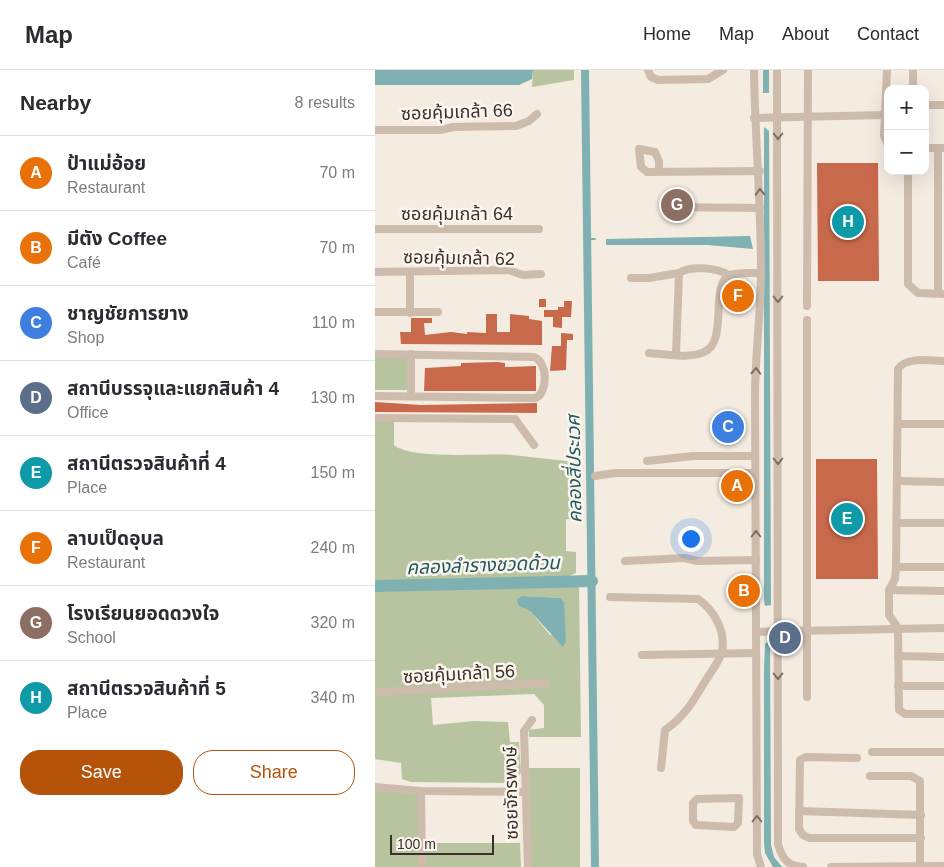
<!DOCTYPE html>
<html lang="en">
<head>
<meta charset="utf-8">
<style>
  :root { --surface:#fff; --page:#f2f2f3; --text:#2b2b33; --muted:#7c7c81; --line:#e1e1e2; --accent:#b45309 }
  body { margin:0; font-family:Arial,"Noto Sans Thai",sans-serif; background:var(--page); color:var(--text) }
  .controls { position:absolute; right:15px; top:15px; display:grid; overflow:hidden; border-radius:10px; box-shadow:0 5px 20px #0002 }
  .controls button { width:45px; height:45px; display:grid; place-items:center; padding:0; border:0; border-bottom:1px solid var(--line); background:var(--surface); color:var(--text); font:25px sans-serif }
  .scale { position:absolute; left:15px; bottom:12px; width:104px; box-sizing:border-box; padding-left:5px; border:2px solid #3b302b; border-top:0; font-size:14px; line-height:18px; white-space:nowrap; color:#3b302b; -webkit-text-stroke:4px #fbf5ee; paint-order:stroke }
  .you { position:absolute; left:315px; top:468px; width:18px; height:18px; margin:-12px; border:4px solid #fff; border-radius:50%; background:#1a73e8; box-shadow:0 0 0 8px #1a73e833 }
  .badge { display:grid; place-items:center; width:32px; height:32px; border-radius:50%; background:var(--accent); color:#fff; font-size:16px; font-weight:700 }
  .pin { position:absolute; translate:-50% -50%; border:2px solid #fff; box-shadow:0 1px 5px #0006 }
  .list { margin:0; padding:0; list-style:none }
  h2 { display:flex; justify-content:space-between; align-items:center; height:65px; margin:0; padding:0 20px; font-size:21px }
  h2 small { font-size:16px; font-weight:400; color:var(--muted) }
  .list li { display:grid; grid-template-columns:32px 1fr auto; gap:15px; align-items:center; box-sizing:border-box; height:75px; padding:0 20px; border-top:1px solid var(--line) }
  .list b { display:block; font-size:19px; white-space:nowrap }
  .list p { margin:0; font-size:16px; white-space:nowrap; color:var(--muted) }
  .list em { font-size:16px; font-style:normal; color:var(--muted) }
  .actions { display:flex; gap:10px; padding:15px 20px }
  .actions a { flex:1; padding:11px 0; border:1px solid var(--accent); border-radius:20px; text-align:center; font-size:18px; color:var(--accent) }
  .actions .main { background:var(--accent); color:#fff }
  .map { position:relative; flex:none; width:569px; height:797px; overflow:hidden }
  header { display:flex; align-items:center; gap:30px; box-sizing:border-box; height:70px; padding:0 25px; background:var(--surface); border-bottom:1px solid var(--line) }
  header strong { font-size:24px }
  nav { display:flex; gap:28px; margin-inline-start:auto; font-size:18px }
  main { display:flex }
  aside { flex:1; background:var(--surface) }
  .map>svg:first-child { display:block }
  .green { fill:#b8c4a0; fill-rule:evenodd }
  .water { fill:#7fb0b2 }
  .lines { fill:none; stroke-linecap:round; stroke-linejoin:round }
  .stream { stroke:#7fb0b2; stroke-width:2 }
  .canal { stroke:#7fb0b2; stroke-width:8 }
  .river { stroke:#7fb0b2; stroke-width:12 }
  .building { fill:#c8694b }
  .minor { stroke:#cdbbac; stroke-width:8 }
  .oneway { stroke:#7d6f65 }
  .labels { text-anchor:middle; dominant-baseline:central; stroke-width:5; stroke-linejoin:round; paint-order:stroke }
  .street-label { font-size:18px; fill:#3b302b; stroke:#fbf5ee }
  .water-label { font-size:19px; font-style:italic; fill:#1f5a5e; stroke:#fbf5ee }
</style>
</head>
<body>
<header>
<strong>Map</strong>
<nav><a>Home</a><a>Map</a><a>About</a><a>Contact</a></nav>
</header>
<main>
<aside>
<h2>Nearby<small>8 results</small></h2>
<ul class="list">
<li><span class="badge" style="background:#e8710a">A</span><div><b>ป้าแม่อ้อย</b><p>Restaurant</p></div><em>70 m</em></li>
<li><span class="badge" style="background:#e8710a">B</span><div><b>มีตัง Coffee</b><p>Café</p></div><em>70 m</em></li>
<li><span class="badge" style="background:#3f7fe0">C</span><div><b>ชาญชัยการยาง</b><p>Shop</p></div><em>110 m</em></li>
<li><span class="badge" style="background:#5c6f8a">D</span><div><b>สถานีบรรจุและแยกสินค้า 4</b><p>Office</p></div><em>130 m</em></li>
<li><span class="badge" style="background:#0f9aa8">E</span><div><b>สถานีตรวจสินค้าที่ 4</b><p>Place</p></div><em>150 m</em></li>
<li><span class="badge" style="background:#e8710a">F</span><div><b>ลาบเป็ดอุบล</b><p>Restaurant</p></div><em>240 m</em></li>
<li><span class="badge" style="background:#8d6e63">G</span><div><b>โรงเรียนยอดดวงใจ</b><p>School</p></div><em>320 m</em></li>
<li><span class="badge" style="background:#0f9aa8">H</span><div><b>สถานีตรวจสินค้าที่ 5</b><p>Place</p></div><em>340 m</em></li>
</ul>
<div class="actions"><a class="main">Save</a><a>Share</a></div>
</aside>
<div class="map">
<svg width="569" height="797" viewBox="0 0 569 797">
  <rect width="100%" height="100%" fill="#f4ebe1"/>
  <!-- green -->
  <g class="green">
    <path d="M158,0h41v10l-42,7z"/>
    <path d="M0,287l32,1v32h-32z"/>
    <path d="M0,351h19v24c17,15 93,8 118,10 21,2 42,5 62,7l4,58 -12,-1v32l10,1v21l-11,5 -190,3z"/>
    <path d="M196,514l8,3 2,150h-52v-7l15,-2v-23l-10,-11 -103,4 2,27 41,-4 34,1 2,20h9l2,30 -6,11 -104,-1 -9,-3 -1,-16 -26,-4v-169zM147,526l38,2 6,42 -16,-5 -20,-24z"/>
    <path d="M154,698h51v99h-50z"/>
    <path d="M0,716l46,2v49l5,6h94l1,24h-146z"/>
  </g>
  <!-- water -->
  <g class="water">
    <path d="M0,0h158l-1,9 -13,6h-144z"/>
    <rect x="388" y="0" width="6" height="23"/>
    <path d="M389,57l5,4 2,474 -6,1 -1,-6z"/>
    <path d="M375,166l3,13 -45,-4h-102v-6z"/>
    <path d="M147,526l38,2 4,4 2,39 -3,6 -33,-36 -12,-6 -1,-6z"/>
    <path d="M392,572l3,2 1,201 3,12 8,10h-9l-8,-14 -1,-10v-175l1,-24z"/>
  </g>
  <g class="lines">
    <!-- stream -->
    <path class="stream" d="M212,169h8"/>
    <!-- canal -->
    <path class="canal" d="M210,0l10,797"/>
    <!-- river -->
    <path class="river" d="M0,516l217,-5"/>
  </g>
  <!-- building -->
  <g class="building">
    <path d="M442,93h61l1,118h-61z"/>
    <path d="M356,219h14v17h-10v-3h-4z"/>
    <rect x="164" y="229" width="7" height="8"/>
    <path d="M189,231h8l-1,16h-9v11l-9,-1v-10h-9v-7h14v-3h6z"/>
    <path d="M111,244h11v18h13v-18l19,2v3l13,2v24l-141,-1 -1,-12h11v-14h21v5h-8l1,12 26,-3 16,2v-2l19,1z"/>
    <path d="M186,263l12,1v6h-6l-1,30 -16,1 2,-25h9z"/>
    <path d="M123,292l7,1v4l31,-1v25h-112l1,-23 36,-2v-3z"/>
    <path d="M0,332l46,3 116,-2v10l-162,-1z"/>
    <path d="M362,353v10h-10v-3h-8v-6z"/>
    <path d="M441,389h61l1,120h-62z"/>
  </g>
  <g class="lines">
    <!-- minor -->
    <g class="minor">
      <path d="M273,0l3,7 7,3 50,-1 15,-9"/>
      <path d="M379,0c1,67 7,134 7,201 0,42 -6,84 -6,126 0,152 1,304 2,457l4,13"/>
      <path d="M402,0l1,774c4,14 9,22 25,23"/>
      <path d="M512,0l-3,66 4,9"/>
      <path d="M538,19v-19"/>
      <path d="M550,35h19"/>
      <path d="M379,48l131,-3"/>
      <path d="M0,60h65l13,-3 63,-1 13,-5 8,-7"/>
      <path d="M550,78h19"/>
      <path d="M563,78v145"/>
      <path d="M284,101v-10l-4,-9 -16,-3 2,18 6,5 113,-1"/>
      <path d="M533,101v113l10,9 26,1"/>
      <path d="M293,137l92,1"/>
      <path d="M0,159h164"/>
      <path d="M0,202l133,-2 15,5 18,-1"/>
      <path d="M35,202v41"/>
      <path d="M256,208h18l30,-5"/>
      <path d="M432,236l1,-236"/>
      <path d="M0,242h63"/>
      <path d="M274,283c16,1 40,6 55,-1 25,-10 5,-69 26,-77 8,-3 22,-2 31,-2"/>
      <path d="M0,284l159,3c14,5 14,35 2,41l-161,-2"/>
      <path d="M301,284l3,-81c13,-8 38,-5 50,2"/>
      <path d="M569,291c-14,0 -37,-5 -46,8l-2,198 -1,12 -6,11v25l9,13 1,82 6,4h39"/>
      <path d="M36,326v-42"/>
      <path d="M0,348l140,1 19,26"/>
      <path d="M523,354h46"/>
      <path d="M272,391l46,-5h62"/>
      <path d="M220,406l20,-3h140"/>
      <path d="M522,411l47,1"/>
      <path d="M522,453h47"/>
      <path d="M250,491l60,-3 12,3 59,-1"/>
      <path d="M521,497h48"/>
      <path d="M514,520l55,1"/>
      <path d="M235,527l88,2c16,11 28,32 24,53 -3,10 -12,21 -18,31 -11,19 -20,34 -39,47l-4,38"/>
      <path d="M381,562l188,-4"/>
      <path d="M267,585l114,-2"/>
      <path d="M523,586l46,1"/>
      <path d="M523,616h46"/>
      <path d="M0,622l171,-9"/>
      <path d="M432,627v-377"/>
      <path d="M497,682h72"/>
      <path d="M482,688l-51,-1 -6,3 -1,69 4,6 6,3h112"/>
      <path d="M495,706h41l9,5v86"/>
      <path d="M0,717l46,4 105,1"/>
      <path d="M46,721l1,76"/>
      <path d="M364,728l-1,25 -4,4 -38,-2 -3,-4v-18l4,-4z"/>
      <path d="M424,741l122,4"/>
      <path d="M153,797l-4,-136 8,-11"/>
      <path d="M456,797l113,-1"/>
    </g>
  </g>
  <!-- one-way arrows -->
  <defs><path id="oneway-chevron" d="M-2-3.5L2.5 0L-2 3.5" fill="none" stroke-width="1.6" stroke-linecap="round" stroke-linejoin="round" transform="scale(1.25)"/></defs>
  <g class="oneway">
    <use href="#oneway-chevron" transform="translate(403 66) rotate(90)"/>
    <use href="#oneway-chevron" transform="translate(385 122) rotate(-91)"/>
    <use href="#oneway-chevron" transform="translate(403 229) rotate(90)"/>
    <use href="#oneway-chevron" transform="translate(381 301) rotate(-87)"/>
    <use href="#oneway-chevron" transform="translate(403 391) rotate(90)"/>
    <use href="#oneway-chevron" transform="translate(381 464) rotate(-90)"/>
    <use href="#oneway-chevron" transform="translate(403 606) rotate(90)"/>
    <use href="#oneway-chevron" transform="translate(382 749) rotate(-90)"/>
  </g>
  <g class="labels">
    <!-- street labels -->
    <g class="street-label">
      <text transform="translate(82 42) rotate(-2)">ซอยคุ้มเกล้า 66</text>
      <text x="82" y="144">ซอยคุ้มเกล้า 64</text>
      <text transform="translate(84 188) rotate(1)">ซอยคุ้มเกล้า 62</text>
      <text transform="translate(84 604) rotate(-3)">ซอยคุ้มเกล้า 56</text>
      <text transform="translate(136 723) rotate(-91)">ซอยจักรพงษ์</text>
    </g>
    <!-- water labels -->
    <g class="water-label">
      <text transform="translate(199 399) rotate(-91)">คลองสี่ประเวศ</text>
      <text transform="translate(108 495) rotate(-2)">คลองลำรางชวดด้วน</text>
    </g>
  </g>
</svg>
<div class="controls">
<button>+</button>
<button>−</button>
</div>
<div class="scale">100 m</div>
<div class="you"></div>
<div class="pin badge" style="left:362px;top:416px;background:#e8710a">A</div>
<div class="pin badge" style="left:369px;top:521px;background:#e8710a">B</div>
<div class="pin badge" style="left:353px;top:357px;background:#3f7fe0">C</div>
<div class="pin badge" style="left:410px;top:568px;background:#5c6f8a">D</div>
<div class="pin badge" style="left:472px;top:449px;background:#0f9aa8">E</div>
<div class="pin badge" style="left:363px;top:226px;background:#e8710a">F</div>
<div class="pin badge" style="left:302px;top:135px;background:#8d6e63">G</div>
<div class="pin badge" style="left:473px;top:152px;background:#0f9aa8">H</div>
</div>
</main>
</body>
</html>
